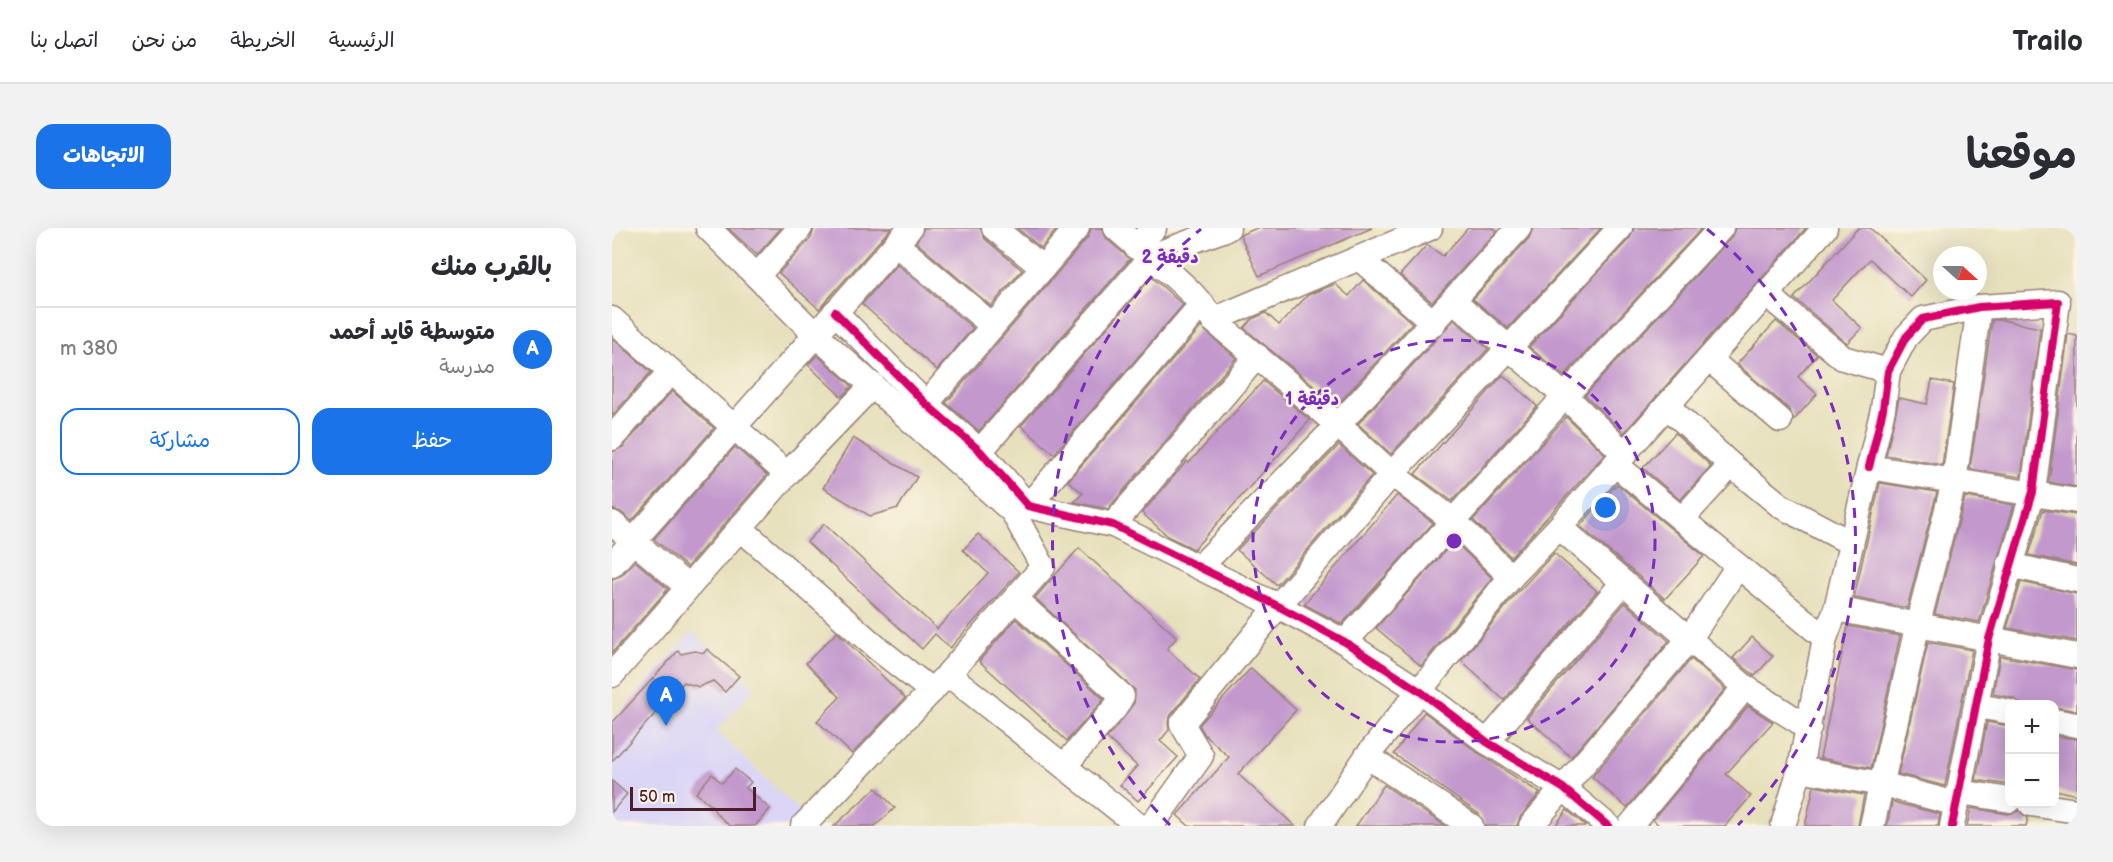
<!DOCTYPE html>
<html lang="ar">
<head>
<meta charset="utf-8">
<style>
  :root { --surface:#fff; --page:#f2f2f3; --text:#2b2b33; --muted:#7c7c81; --line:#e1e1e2; --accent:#1a73e8 }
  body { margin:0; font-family:"Balsamiq Sans","Playpen Sans Arabic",sans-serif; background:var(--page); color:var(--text); direction:rtl }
  .controls { position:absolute; right:18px; bottom:18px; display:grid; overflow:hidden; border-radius:12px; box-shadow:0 6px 24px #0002 }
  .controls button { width:54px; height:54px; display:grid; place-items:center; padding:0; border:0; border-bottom:2px solid var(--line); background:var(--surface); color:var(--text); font:30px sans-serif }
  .compass { position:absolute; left:1321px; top:18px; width:54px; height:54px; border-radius:50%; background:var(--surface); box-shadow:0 6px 24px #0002; rotate:111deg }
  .scale { position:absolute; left:18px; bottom:15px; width:126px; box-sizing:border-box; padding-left:6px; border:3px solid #4a1f2b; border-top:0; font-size:16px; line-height:21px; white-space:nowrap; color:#4a1f2b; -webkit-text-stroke:4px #fcf5e5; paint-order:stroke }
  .you { position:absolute; left:994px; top:280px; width:21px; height:21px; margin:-15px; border:4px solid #fff; border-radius:50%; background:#1a73e8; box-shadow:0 0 0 9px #1a73e833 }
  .badge { display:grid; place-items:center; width:39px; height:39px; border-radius:50%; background:var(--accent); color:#fff; font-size:20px; font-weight:700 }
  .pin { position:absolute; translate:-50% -50px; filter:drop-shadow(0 2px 3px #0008) }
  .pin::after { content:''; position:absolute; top:32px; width:21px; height:18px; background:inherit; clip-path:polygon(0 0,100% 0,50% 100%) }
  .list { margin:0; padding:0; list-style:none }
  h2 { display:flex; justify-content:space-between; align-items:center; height:78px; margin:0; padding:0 24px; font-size:26px }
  h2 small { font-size:20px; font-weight:400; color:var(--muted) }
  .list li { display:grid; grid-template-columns:39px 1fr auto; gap:18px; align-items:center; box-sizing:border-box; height:84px; padding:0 24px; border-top:2px solid var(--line) }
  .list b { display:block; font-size:22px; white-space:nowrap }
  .list p { margin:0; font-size:20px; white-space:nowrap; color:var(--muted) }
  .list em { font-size:20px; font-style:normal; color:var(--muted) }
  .actions { display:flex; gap:12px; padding:18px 24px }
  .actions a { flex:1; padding:14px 0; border:2px solid var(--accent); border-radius:18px; text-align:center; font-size:21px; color:var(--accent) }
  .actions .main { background:var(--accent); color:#fff }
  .map { position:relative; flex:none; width:1465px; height:598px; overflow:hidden; direction:ltr; border-radius:18px }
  header { display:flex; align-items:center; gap:36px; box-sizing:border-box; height:84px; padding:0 30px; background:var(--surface); border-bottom:2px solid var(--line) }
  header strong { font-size:28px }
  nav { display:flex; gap:33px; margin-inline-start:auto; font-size:21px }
  .intro { display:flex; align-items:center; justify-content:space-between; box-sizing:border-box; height:144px; padding:0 36px }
  h1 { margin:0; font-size:42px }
  .button { padding:15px 27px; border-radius:18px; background:var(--accent); color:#fff; font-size:21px; font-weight:700 }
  main { display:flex; gap:36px; padding:0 36px }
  aside { flex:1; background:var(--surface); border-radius:18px; box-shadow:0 6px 24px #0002 }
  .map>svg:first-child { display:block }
  .built { fill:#dcd6f6 }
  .building { fill:#c298cd }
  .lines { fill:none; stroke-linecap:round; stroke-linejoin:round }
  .minor-casing { stroke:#988074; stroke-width:27 }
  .minor { stroke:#fff; stroke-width:24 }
  .cycleway-casing { stroke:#fcf5e5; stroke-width:11 }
  .cycleway { stroke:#d6006c; stroke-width:8 }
  .ring { fill:none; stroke:#7b2cbf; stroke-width:3; stroke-dasharray:10 8 }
  .centre { fill:#7b2cbf; stroke:#fcf5e5; stroke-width:3 }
  .ring-label { font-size:18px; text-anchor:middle; font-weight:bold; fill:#7b2cbf; stroke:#fcf5e5; stroke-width:5; stroke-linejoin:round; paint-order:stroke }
</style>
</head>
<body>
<header>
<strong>Trailo</strong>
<nav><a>الرئيسية</a><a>الخريطة</a><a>من نحن</a><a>اتصل بنا</a></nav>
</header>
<div class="intro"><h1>موقعنا</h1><a class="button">الاتجاهات</a></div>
<main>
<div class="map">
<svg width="1465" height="598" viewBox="0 0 1465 598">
  <rect width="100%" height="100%" fill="#fcf5e5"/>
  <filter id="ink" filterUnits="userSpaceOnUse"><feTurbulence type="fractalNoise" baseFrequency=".0167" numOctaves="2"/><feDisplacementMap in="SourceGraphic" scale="12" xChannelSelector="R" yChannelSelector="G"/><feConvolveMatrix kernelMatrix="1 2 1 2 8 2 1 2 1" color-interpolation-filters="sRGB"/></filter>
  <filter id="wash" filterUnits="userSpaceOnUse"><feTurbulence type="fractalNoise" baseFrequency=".008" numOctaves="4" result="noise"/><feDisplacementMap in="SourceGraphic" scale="24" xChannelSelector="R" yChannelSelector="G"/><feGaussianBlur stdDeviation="1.35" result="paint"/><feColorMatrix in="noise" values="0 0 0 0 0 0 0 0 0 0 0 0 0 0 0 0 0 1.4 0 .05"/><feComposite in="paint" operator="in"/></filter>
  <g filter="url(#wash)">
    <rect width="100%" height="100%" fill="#e6e0bc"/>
    <!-- built -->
    <path class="built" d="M80,404l63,56 -39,43 86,82 -12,13h-178v-105z"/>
    <g id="blocks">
      <!-- building -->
      <g class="building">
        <path d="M116,0h53l-24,27z"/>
        <path d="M202,0h77l-72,81 -40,-36 32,-35z"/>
        <path d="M312,0h56l5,11 37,31 -31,36 -75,-64z"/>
        <path d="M405,0h41l-17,20z"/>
        <path d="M479,0h11l5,11 23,20 -151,172 -33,-28 142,-166z"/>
        <path d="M645,0h115l-113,48 -19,-41z"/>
        <path d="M856,0h26l3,3 -65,71 -32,-27 27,-30 16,11z"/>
        <path d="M921,0h68l-93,100 -35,-29 56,-61z"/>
        <path d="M1022,0h68l-138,148 -35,-29 101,-109z"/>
        <path d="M1123,0h71l-182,205 -39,-38 146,-157z"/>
        <path d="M1246,0h12l56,52 -15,17 -41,-38 -38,41 30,28 -15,15 -53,-45z"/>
        <path d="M285,36l76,64 -36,42 -75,-66z"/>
        <path d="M540,49l31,28 -129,149 -33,-28z"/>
        <path d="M751,52l49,43 -75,82 -93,-77 8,-9 14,-6 13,12 29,-30 27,-11 14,12z"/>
        <path d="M842,92l34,29 -97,105 -33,-30z"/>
        <path d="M1380,92h10l38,8 -19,149 -51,-8z"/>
        <path d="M1164,93l41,34 -19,22 19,17 -23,26 -5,-11 -52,-45z"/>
        <path d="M589,99l35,31 -128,151 -34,-7 9,-9 -15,-12z"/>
        <path d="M1456,106l9,2v151l-28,-5z"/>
        <path d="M0,110l39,34 -39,44z"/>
        <path d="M205,127l35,31 -10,11 -34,-32z"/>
        <path d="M891,147l34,31 -85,95 -37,-27z"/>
        <path d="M1320,152l22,4 -12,81 -56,-10 13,-57 28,6z"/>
        <path d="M651,153l47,39 -116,129 -25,-12 -27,-24 45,-52 2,2z"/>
        <path d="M60,163l42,37 -82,93 -11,-9 -9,-3v-57l11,-5z"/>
        <path d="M954,189l39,37 -94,103 -38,-37z"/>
        <path d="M1063,205l36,33 -31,34 -37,-32z"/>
        <path d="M241,210l64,39 -19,31 -28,8 -47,-28z"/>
        <path d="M727,217l33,30 -95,110 -40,-35z"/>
        <path d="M123,219l32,28 -80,92 -33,-28z"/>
        <path d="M1268,255l57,9 -30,116 -53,-10z"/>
        <path d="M1005,256l87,72 -39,43 -85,-73z"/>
        <path d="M785,267l36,28 -91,101 -38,-20z"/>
        <path d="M1353,269l49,8 -35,117 -44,-8z"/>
        <path d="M1431,282l34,5v50l-48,-10z"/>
        <path d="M212,296l113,105 51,-56 -25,-23 15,-16 41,38 -69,76 -15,-14 -13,15 -115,-107z"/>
        <path d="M842,313l38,37 -71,88 -45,-38z"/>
        <path d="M467,320l98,89 -10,12 33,30 -29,36 -3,7 1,8 -9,11 18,16 -40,44 -18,-16 17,-19 -30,-28 27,-35 1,-13 -100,-92z"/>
        <path d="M942,325l43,38 -93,109 -43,-39 56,-68z"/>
        <path d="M23,333l33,28 -56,64v-74l10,-4z"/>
        <path d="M1409,354l56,12v47l-70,-13z"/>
        <path d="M1013,375l44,38 -98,116 -44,-39z"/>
        <path d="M404,391l88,80 -37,42 -88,-80z"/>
        <path d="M1236,398l52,10 -29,132 -51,-10z"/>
        <path d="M225,404l68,66 -53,56 -35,-33 23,-24 -34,-34z"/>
        <path d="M1140,409l21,19 -18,20 -22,-18z"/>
        <path d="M1316,414l44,8 -27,136 -47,-12z"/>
        <path d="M95,421l32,27 -14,16 -12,-11 -14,6 -15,-5 -72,79v-38l66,-72 3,3 14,-3 9,2z"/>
        <path d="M1388,428l77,14v41l-22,-4v-2h-33l-9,-7 -20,-4z"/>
        <path d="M1079,431l34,30 -98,119 -35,-31z"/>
        <path d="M639,440l45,42 -58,64 57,52h-106l-12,-11 52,-58 -24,-22 -6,-10z"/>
        <path d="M1136,478l25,16 -47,52 25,22 -26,30h-65l-7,-6z"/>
        <path d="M812,484l54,41 62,40 -20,24 -3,9h-32l-6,-12 -85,-60z"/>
        <path d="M1375,494l23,4v59l-34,-5z"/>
        <path d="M1443,508l22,3v56l-22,-5z"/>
        <path d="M123,541l16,13 -5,6 24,21 -15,17h-25l-14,-13 -4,-7 -16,-13 16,-19 10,9z"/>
        <path d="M0,553l15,13 -15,18z"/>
        <path d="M772,557l61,41h-89z"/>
        <path d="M1202,558l50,9 -6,31h-53z"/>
        <path d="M264,560l19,20 -20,18h-41z"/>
        <path d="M1280,574l48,12 -2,12h-51z"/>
        <path d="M1359,580l37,6 11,-3 9,7 -2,8h-59z"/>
        <path d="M955,582l19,16h-31z"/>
      </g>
    </g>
  </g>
  <g filter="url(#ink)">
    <use href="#blocks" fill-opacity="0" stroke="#988074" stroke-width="1.5"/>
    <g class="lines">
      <defs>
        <g id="minor">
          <path d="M96,0l108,107 197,177 30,55 -95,107 191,152"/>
          <path d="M382,0l49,40"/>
          <path d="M504,0c33,31 72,53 97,92l125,105 54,49 62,47 57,56"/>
          <path d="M284,16l97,82"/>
          <path d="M524,19l18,-19"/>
          <path d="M748,31l74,64"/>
          <path d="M145,48l43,-48"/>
          <path d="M1154,66l77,64 45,13"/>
          <path d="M842,73l111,95 60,58"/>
          <path d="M223,84l91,92 54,47 48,55 85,19 165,81 67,36 76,50 66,50 76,46 45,38"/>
          <path d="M0,91l175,155"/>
          <path d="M601,92l217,-92"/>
          <path d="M1097,131l71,61"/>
          <path d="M1055,178l64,59"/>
          <path d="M302,185l12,-9 151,-176"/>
          <path d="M0,210l59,-67"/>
          <path d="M352,226l16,-3 172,-195 76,-28"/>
          <path d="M1003,236l210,174"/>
          <path d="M1257,239l14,-58 5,-38 18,-34 17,-18 56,-12 79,-5 -25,190 -44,147 -37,187"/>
          <path d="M404,282l12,-4 174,-202"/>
          <path d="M1070,291l49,-54 50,41 70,37"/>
          <path d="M0,295l76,64"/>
          <path d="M501,297l144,-169"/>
          <path d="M947,299l186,160 64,41"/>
          <path d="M128,300l137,120 55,43"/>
          <path d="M0,337l298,-337"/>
          <path d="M1397,337l68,15"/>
          <path d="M588,339l138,-142 181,-197"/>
          <path d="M403,371l107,97 -7,12 -51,58"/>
          <path d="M1224,381l241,47"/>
          <path d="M733,414l220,-246 156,-168"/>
          <path d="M0,447l175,-201 86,-89"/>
          <path d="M1366,478l32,6"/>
          <path d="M1442,493l23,4"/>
          <path d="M875,514l135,-158"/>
          <path d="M755,528l104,70"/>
          <path d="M1188,541l81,15 76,20"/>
          <path d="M1348,564l50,8"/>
          <path d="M1419,576l46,7"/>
          <path d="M191,598l139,-146"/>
          <path d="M539,598l50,-70 -19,-32 96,-118 114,-132 228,-246"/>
          <path d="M708,598l47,-70 144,-179 48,-50 266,-299"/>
          <path d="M919,598l159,-188 48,-72"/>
          <path d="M1018,598l115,-139"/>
          <path d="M1171,598l17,-57 25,-131 11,-29 33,-142 208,34"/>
          <path d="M1260,598l46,-203 36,-141 25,-175"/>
        </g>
      </defs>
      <!-- minor casing -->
      <use href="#minor" class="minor-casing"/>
      <!-- minor -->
      <use href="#minor" class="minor"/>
      <defs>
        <g id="cycleway">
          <path d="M223,84l91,92 54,47 48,55 85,19 165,81 67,36 76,50 66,50 76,46 45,38"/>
          <path d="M1257,239l14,-58 5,-38 18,-34 17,-18 56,-12 79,-5 -25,190 -44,147 -37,187"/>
        </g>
      </defs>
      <!-- cycleway casing -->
      <use href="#cycleway" class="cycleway-casing"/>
      <!-- cycleway -->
      <use href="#cycleway" class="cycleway"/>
    </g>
  </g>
  <!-- distance rings -->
  <g class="ring">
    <circle cx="842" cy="313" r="201"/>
    <path d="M558 597A402 402 0 0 1 589 1M1095 1A402 402 0 0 1 1126 597"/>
  </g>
  <circle cx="842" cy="313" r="9" class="centre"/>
  <g class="ring-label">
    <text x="558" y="35">2 دقيقة</text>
    <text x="700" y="177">1 دقيقة</text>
  </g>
</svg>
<div class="controls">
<button>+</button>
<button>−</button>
</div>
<svg class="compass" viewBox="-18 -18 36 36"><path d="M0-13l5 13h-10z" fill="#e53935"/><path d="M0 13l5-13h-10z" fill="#7c7c81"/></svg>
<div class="scale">50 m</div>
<div class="you"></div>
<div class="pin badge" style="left:54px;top:498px">A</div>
</div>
<aside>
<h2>بالقرب منك<small></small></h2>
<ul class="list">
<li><span class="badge">A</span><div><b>متوسطة قايد أحمد</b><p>مدرسة</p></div><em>380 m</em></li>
</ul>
<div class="actions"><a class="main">حفظ</a><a>مشاركة</a></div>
</aside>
</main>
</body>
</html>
